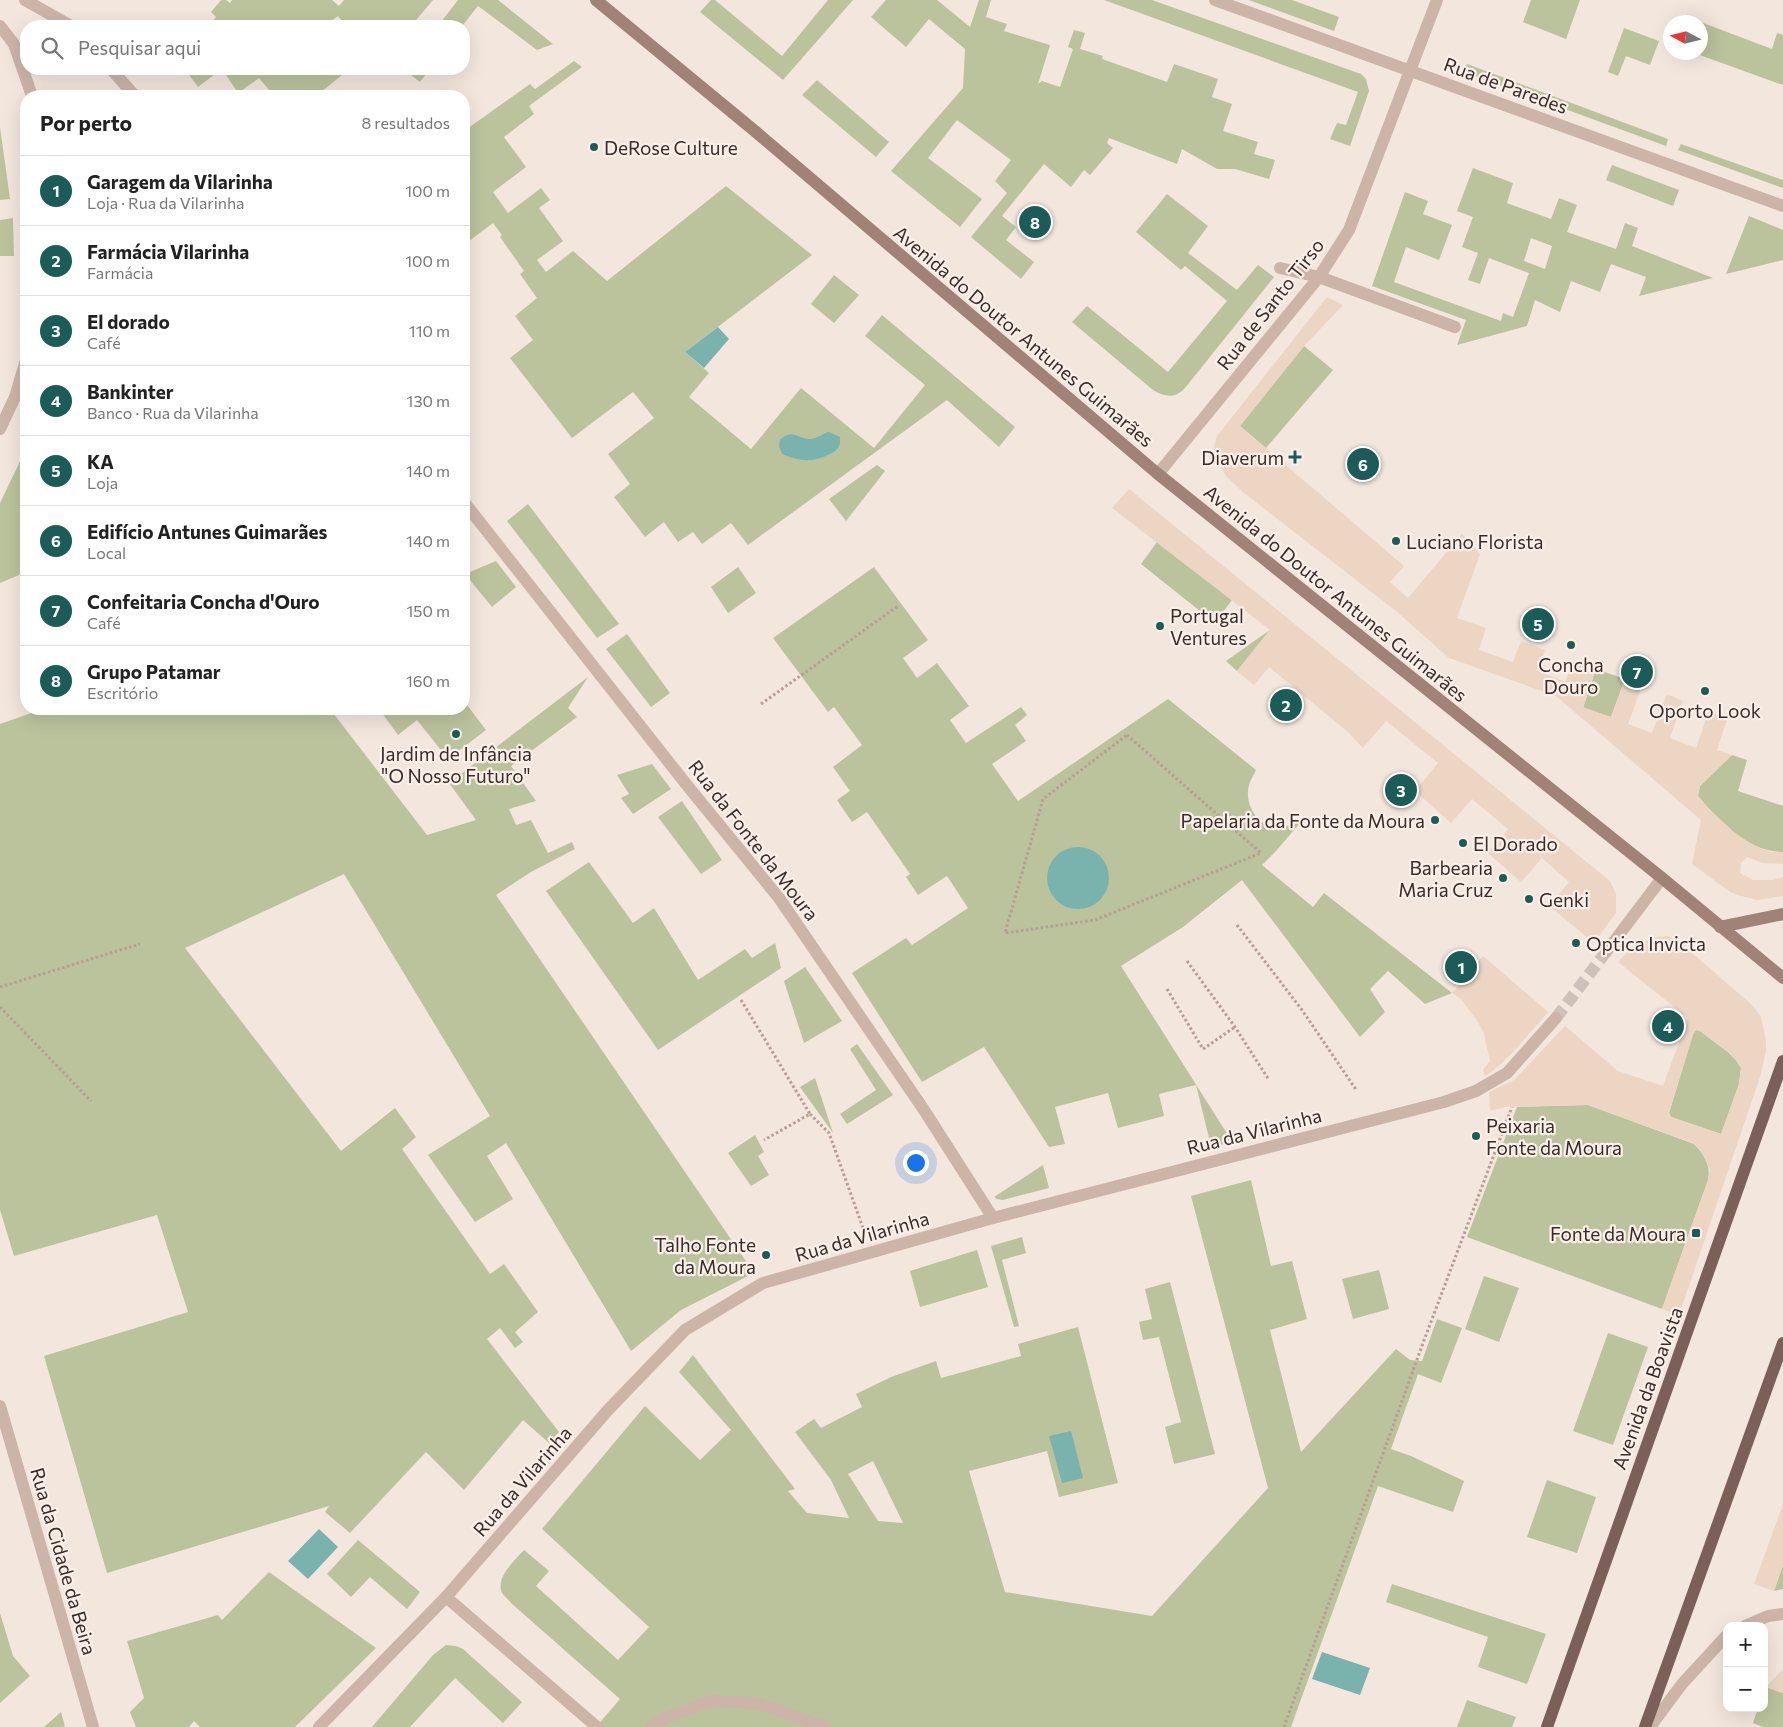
<!DOCTYPE html>
<html lang="pt">
<head>
<meta charset="utf-8">
<style>
  :root { --surface:#fff; --page:#f2f2f2; --text:#222; --muted:#767676; --line:#e0e0e0; --accent:#1c5c58 }
  body { margin:0; font-family:Commissioner,sans-serif; background:var(--page); color:var(--text) }
  .controls { position:absolute; right:15px; bottom:15px; display:grid; overflow:hidden; border-radius:10px; box-shadow:0 5px 20px #0002 }
  .controls button { width:45px; height:45px; display:grid; place-items:center; padding:0; border:0; border-bottom:1px solid var(--line); background:var(--surface); color:var(--text); font:25px sans-serif }
  .compass { position:absolute; left:1663px; top:15px; width:45px; height:45px; border-radius:50%; background:var(--surface); box-shadow:0 5px 20px #0002; rotate:277deg }
  .you { position:absolute; left:915px; top:1162px; width:18px; height:18px; margin:-12px; border:4px solid #fff; border-radius:50%; background:#1a73e8; box-shadow:0 0 0 8px #1a73e833 }
  .badge { display:grid; place-items:center; width:32px; height:32px; border-radius:50%; background:var(--accent); color:#fff; font-size:16px; font-weight:700 }
  .pin { position:absolute; translate:-50% -50%; border:2px solid #fff; box-shadow:0 1px 5px #0006 }
  .list { margin:0; padding:0; list-style:none }
  h2 { display:flex; justify-content:space-between; align-items:center; height:65px; margin:0; padding:0 20px; font-size:21px }
  h2 small { font-size:16px; font-weight:400; color:var(--muted) }
  .list li { display:grid; grid-template-columns:32px 1fr auto; gap:15px; align-items:center; box-sizing:border-box; height:70px; padding:0 20px; border-top:1px solid var(--line) }
  .list b { display:block; font-size:19px; white-space:nowrap }
  .list p { margin:0; font-size:16px; white-space:nowrap; color:var(--muted) }
  .list em { font-size:16px; font-style:normal; color:var(--muted) }
  .icon { flex:none; width:28px; height:28px; fill:none; stroke:currentColor; stroke-width:2; stroke-linecap:round; stroke-linejoin:round }
  .map { position:relative; flex:none; width:1783px; height:1727px; overflow:hidden }
  .search { position:absolute; background:var(--surface); box-shadow:0 5px 20px #0002; left:20px; top:20px; width:450px; height:55px; display:flex; align-items:center; gap:12px; box-sizing:border-box; padding:0 18px; border-radius:20px; color:var(--muted); font-size:19px }
  .panel { position:absolute; background:var(--surface); box-shadow:0 5px 20px #0002; left:20px; top:90px; width:450px; height:625px; border-radius:20px }
  .map>svg:first-child { display:block }
  .green { fill:#bbc39c; fill-rule:evenodd }
  .plaza { fill:#ecd5c3; fill-rule:evenodd }
  .water { fill:#7ab2ad }
  .lines { fill:none; stroke-linecap:round; stroke-linejoin:round }
  .tertiary-tunnel { stroke:#cec1b9; stroke-width:12; stroke-dasharray:12 6; stroke-linecap:butt }
  .path { stroke:#b89d92; stroke-width:3; stroke-dasharray:2.5 2.5; stroke-linecap:butt }
  .minor { stroke:#ccb4a8; stroke-width:12 }
  .tertiary { stroke:#ccb4a8; stroke-width:12 }
  .secondary { stroke:#a08279; stroke-width:12 }
  .primary { stroke:#7b6059; stroke-width:12 }
  .poi-dot { fill:#1c5c58; stroke:#fbf0e9; stroke-width:2 }
  .labels { text-anchor:middle; dominant-baseline:central; stroke-width:4.5; stroke-linejoin:round; paint-order:stroke }
  .street-label { font-size:19px; fill:#392b28; stroke:#fbf0e9 }
  .poi-label { font-size:19px; fill:#392b28; stroke:#fbf0e9; text-anchor:start }
</style>
</head>
<body>
<div class="map">
<svg width="1783" height="1727" viewBox="0 0 1783 1727">
  <rect width="100%" height="100%" fill="#f3e6dd"/>
  <!-- green -->
  <g class="green">
    <path d="M221,0h5l4,3 2,-3h100l7,6 5,-6h89l-22,26h-65l-8,-10 -14,10h-116l8,-9 -5,-5z"/>
    <path d="M458,0h40l55,44 -16,6 -59,-44 -16,20h-24z"/>
    <path d="M711,0h4l67,56 46,-56h25l-70,80 -83,-68z"/>
    <path d="M886,0h51l33,27 9,-27h12l-5,17 21,7 -3,7 46,14 -12,39 4,-3 18,6 13,-38 -5,-2 6,-17 11,3 -5,16 23,7 -1,3 65,23 7,-18 44,15 -6,18 20,7 -9,27 35,11 -4,12 21,6 -6,19 -34,-10h-18l-35,-20 -5,15 -68,-26 -2,5 6,5 -23,27 -6,-5 -13,17 -27,-23 -42,52 14,11 -10,13 28,22 -13,17 -50,-42 36,-44 -12,-12 16,-21 -54,-40 -29,38 54,41 -22,28 -69,-56 72,-83 2,-39 -36,-30 -23,28 -35,-30z"/>
    <path d="M1104,0h48l209,74 5,5 3,12 -19,55 -20,-7 7,-16 9,2 12,-33z"/>
    <path d="M1249,0h43l47,17 -5,14z"/>
    <path d="M1531,0h49l-14,39 -43,-17z"/>
    <path d="M1682,15l90,34 5,-16 6,2v50l-89,-32 6,-1v-30h-21z"/>
    <path d="M1624,28l35,13 -9,24 -24,-9 -8,20 -10,-4z"/>
    <path d="M574,61l8,6 -53,39 5,8 -30,23 22,30 -33,25 15,21 33,-25 9,12 -11,8 24,33 -26,19 9,12 27,-21 34,30 119,-95 86,69 -127,97 24,21 -20,24 62,52 50,-61 73,60 51,-63 -60,-49 17,-21 133,112 -16,20 -52,-47 -199,145 -17,-22 -29,21 -9,-12 -15,10 -14,-20 -19,15 -31,-40 16,-13 -22,-30 46,-36 -21,-26 -61,46 -62,-80 23,-18 -18,-24 22,-18 -17,-24 4,-3 -24,-34 2,-2 -9,-12 -29,22v-114l66,-47 5,5z"/>
    <path d="M1467,64l201,75 -2,7 -197,-72 -5,-3z"/>
    <path d="M190,69h148l4,6 -26,21h-42l-15,-18 -21,15 -16,-24 -24,18 -11,-15z"/>
    <path d="M409,69h21l-10,13 -8,-6z"/>
    <path d="M817,80l72,62 -13,15 -74,-62z"/>
    <path d="M0,127l10,72 -10,1z"/>
    <path d="M1681,144l102,36v8l-105,-38z"/>
    <path d="M1612,165l67,25 -6,16 -67,-26z"/>
    <path d="M1473,168l40,15 -6,20 44,16 8,-21 18,7 -10,27 49,17 9,-26 13,5 -6,18 81,32 -74,18 7,-19 -35,-13 -11,28 -29,-11 -11,31 -25,-12 -8,26 -70,19 9,-25 -94,-34 33,-94 23,9 -5,13 29,11 -13,35 -33,-13 -12,35 107,39 2,-8 10,4 16,-44 -40,-15 -9,26 -12,-4 10,-27 -16,-6 11,-30 -16,-6zM1531,238l21,8 -7,23 -21,-8z"/>
    <path d="M1167,194l41,32 -20,27 49,37 21,-25 16,12 -89,111c-10,11 -20,9 -32,2l-81,-68 15,-16 81,66 59,-71 -42,-35 -4,4 -45,-38z"/>
    <path d="M1749,216l34,14v30l-57,14z"/>
    <path d="M13,218l1,38h-14v-36z"/>
    <path d="M834,275l25,20 -25,28 -23,-19z"/>
    <path d="M1304,346l29,24 -67,78 -26,-22z"/>
    <path d="M26,449v123l-26,11v-80z"/>
    <path d="M877,465l8,6 -39,50 -17,-22z"/>
    <path d="M528,504l91,120 -22,14 -90,-117z"/>
    <path d="M1157,542l75,58 -17,23 -74,-59z"/>
    <path d="M496,561l20,26 -24,20 -27,-33z"/>
    <path d="M738,567l18,26 -28,20 -17,-26z"/>
    <path d="M874,567l54,73 -25,18 14,20 20,-15 32,43 -19,14 16,23 55,-36 6,8 -12,10 11,16 -34,23 26,37 150,-102 88,71c-2,5 -6,10 -7,15 -5,18 7,40 27,42 8,0 16,-3 24,-4l-24,28 -14,14 51,42 11,-14 128,100 -27,11 -37,-33 -18,18 15,23 -25,25 -118,-157 -59,47 -62,39 112,177 -22,3 -15,-61 -37,9 5,22 -46,12 -10,-35 -53,14 10,37 -16,3 -65,-100 -62,35 -70,-109 54,-35 6,7 56,-37 -21,-32 -29,19 -12,-18 4,-3 -43,-62 -15,10 -15,-22 13,-9 -17,-24 29,-22 -28,-38 -6,5 -55,-74z"/>
    <path d="M1270,630l-33,41 -11,-10z"/>
    <path d="M627,634l43,59 -19,14 -45,-58z"/>
    <path d="M1596,669l29,10 -14,38 -28,-9z"/>
    <path d="M588,677l-20,31 9,9 -66,49 25,35 -27,8 7,16 15,-5 17,33 24,-11 3,7 -44,23 -35,23 258,378 -73,37 -50,41 -125,-208 -19,13 26,43 -38,23 -47,-67 62,-39 -146,-242 -159,74 156,203 54,-43 21,29 -14,12 88,125 14,-10 34,48 -23,20 8,10 -8,6 -15,-20 -13,11 72,93 -10,11 -26,-23 -59,70 -38,-38 -76,81 -25,-21 4,-6 -222,67 -63,-217 144,-44 -31,-97 -143,41 -14,-46v-486l43,-15h287l97,126 49,-15 -27,-37z"/>
    <path d="M464,701l22,29 -38,29 -31,-39 -19,15 -19,-26h85z"/>
    <path d="M1732,755l15,5 -9,31 45,15v46c-35,0 -64,-31 -85,-56l2,-10z"/>
    <path d="M652,764l19,25 -38,25 -12,-16 8,-4 -12,-19z"/>
    <path d="M682,801l40,59 -21,14 -43,-57z"/>
    <path d="M589,862l44,61 21,-15 44,72 47,-31 7,9 23,-15 6,25 -123,82 -112,-159z"/>
    <path d="M805,967l37,54 -38,22 -20,-62z"/>
    <path d="M1696,1030l4,1 29,22 7,7 5,8 -2,16 -18,50 -50,-17 -2,-4 24,-79z"/>
    <path d="M857,1044l36,51 -46,29 -7,-10 36,-24 -26,-41z"/>
    <path d="M815,1078l18,55 -33,-46z"/>
    <path d="M1588,1105l106,39c10,10 17,21 14,36l-46,129 -195,-72 50,-130z"/>
    <path d="M755,1135l9,17 -6,4 11,19 -18,11 -23,-33z"/>
    <path d="M1043,1165l6,23 -46,12 -6,-1 -3,-2z"/>
    <path d="M1251,1180l20,86 21,-5 15,58 -37,11 31,122 95,-103 14,11 12,1 15,-42 25,9 -21,55 -23,-9 -27,75 20,7 53,25 -11,31 -75,-26 -87,241h-695l24,-28 -109,-96c-2,-3 -7,-7 -9,-10 -7,-15 13,-33 22,-43l25,21 -13,15 82,74 31,-33 -107,-98 103,-123 55,54 31,-30 -52,-58 14,-17 102,134 -7,2 19,22 42,5 -18,-38 -36,-48 19,-13 7,9 41,-21 -6,-13 35,-17 45,-16 5,17 80,-22 -3,-12 60,-17 40,156 -59,14 -12,-46 -78,20 36,121 147,24 116,-128 -77,-292zM873,1461l30,62 -25,-2 -30,-47z"/>
    <path d="M1022,1237l4,16 -24,7 17,66 -5,1 -23,-81z"/>
    <path d="M977,1250l11,37 -68,20 -10,-36z"/>
    <path d="M1379,1270l10,39 -36,10 -11,-40z"/>
    <path d="M1484,1276l35,12 -20,54 -34,-13z"/>
    <path d="M1170,1282l45,172 -41,10 -9,-37 16,-5 -22,-85 -16,3 -4,-18 13,-3 -7,-30z"/>
    <path d="M1608,1333l40,14 -35,98 -40,-14z"/>
    <path d="M1547,1480l49,17 -19,56 -50,-16z"/>
    <path d="M358,1540l62,52 -13,17 -37,-32 -19,20 -24,-23z"/>
    <path d="M1783,1565v24l-9,2z"/>
    <path d="M269,1572l107,76 -81,79h-95l-6,-6 -5,6h-53l-6,-15 14,-14 -17,-57 91,-26 4,5z"/>
    <path d="M1392,1584l154,50 -19,50 -49,-17 10,-30 -102,-35z"/>
    <path d="M0,1613l13,43 17,20 -30,27z"/>
    <path d="M446,1645l10,1 7,3 59,53 -19,21 -48,-45 -45,49h-38l61,-72z"/>
    <path d="M1766,1687l17,6v34h-20l-10,-4 5,-15h6v-16z"/>
    <path d="M1467,1700l49,17 -4,10h-55z"/>
    <path d="M61,1712l4,15h-21z"/>
  </g>
  <!-- plaza -->
  <g class="plaza">
    <path d="M1327,297l16,8 -39,41 -64,80 164,140 -14,16 18,16 54,-64 18,20 -23,64 29,10 -7,22 34,12 8,-21 24,9 -8,20 28,12 8,-21 23,8 -13,38 28,10 14,-38 17,7 -14,38 24,9 15,-39 16,7 -13,37 26,10 13,-37 19,6 -11,33 15,5 -32,31 -2,10 11,13 25,23 20,14 18,6h11v12l-21,-1 -15,-6 -6,6 -1,10 13,7h20l10,-3v19l-26,4 -19,-5 -8,-3 -38,-28 9,-44 -145,-124 -107,-38 -53,-47 -152,-118 -18,-17 -10,-18 -2,-12 3,-10z"/>
    <path d="M1129,489l481,392 6,13v19l-22,30 -45,-37 20,-24 -27,-24 -21,24 -33,-29 20,-24 -36,-30 -21,24 -36,-32 23,-28 -52,-42 -23,27 -15,-16 -79,-65 -15,18 -17,-14 33,-41 -158,-122z"/>
    <path d="M1667,936l10,4 75,65 9,12 5,24v11l-6,25 -81,238 -17,-6 46,-129 2,-10 -9,-19 -8,-8 -105,-38 -83,2 -15,4 -1,-19 25,-12 51,-54 53,45 45,15 25,-68 -70,-56 15,-16 21,-8zM1696,1030l4,1 29,22 7,7 5,8 -2,16 -18,50 -50,-17 -2,-4 24,-78z"/>
    <path d="M1483,956l65,56 -33,38 -17,17 -13,9 -2,-6 7,-9 -6,-27 -6,-12 -17,-23 -9,-6z"/>
    <path d="M1783,1504v61l-9,26 -20,-7z"/>
    <path d="M1783,1669v24l-17,-6z"/>
  </g>
  <!-- water -->
  <g class="water">
    <path d="M718,327l11,12 -25,29 -19,-16z"/>
    <path d="M829,432l11,5c1,10 -3,14 -12,18 -16,8 -30,6 -46,-1l-3,-8 1,-6c12,-12 16,-2 30,-1 7,0 13,-6 19,-7z"/>
    <circle cx="1078" cy="878" r="31"/>
    <path d="M1071,1431l12,47 -21,5 -13,-47z"/>
    <path d="M319,1529l19,18 -30,32 -20,-18z"/>
    <path d="M1322,1652l48,16 -10,27 -48,-16z"/>
  </g>
  <g class="lines">
    <!-- tertiary-tunnel -->
    <path class="tertiary-tunnel" d="M1556,1018l50,-66"/>
    <!-- path -->
    <g class="path">
      <path d="M761,704l137,-98"/>
      <path d="M1127,735l134,118 -166,67 -90,13 38,-134z"/>
      <path d="M1237,925l65,85 55,81"/>
      <path d="M1187,961l48,66 34,53"/>
      <path d="M0,987l140,-43"/>
      <path d="M1167,989l36,60 32,-22"/>
      <path d="M741,1000l69,114 -46,26"/>
      <path d="M0,1007l91,94"/>
      <path d="M810,1114l19,19 34,95"/>
      <path d="M1284,1727l139,-384 89,-236"/>
    </g>
    <!-- minor -->
    <g class="minor">
      <path d="M25,0l46,26"/>
      <path d="M1215,0l568,206"/>
      <path d="M111,69l24,27"/>
      <path d="M1280,268l39,9 136,50"/>
      <path d="M1158,474l161,-197 30,-47 88,-230"/>
      <path d="M464,502l222,282 93,114 145,212 69,108"/>
      <path d="M446,1597l151,130"/>
      <path d="M1745,1626l23,-10 15,-2"/>
      <path d="M651,1727l15,-9 44,-17 47,2 68,24"/>
      <path d="M1650,1727l32,-43 45,-49"/>
    </g>
    <!-- tertiary -->
    <g class="tertiary">
      <path d="M0,26l14,18 18,52"/>
      <path d="M0,429l15,-32 11,-37"/>
      <path d="M1606,952l56,-74"/>
      <path d="M0,1406l93,321"/>
      <path d="M319,1727l127,-130 162,-187 77,-80 78,-47 230,-65 451,-116 32,-11 31,-18 49,-55"/>
    </g>
    <!-- secondary -->
    <g class="secondary">
      <path d="M596,0l160,132 402,342 504,404 121,100"/>
      <path d="M1720,927l63,-13"/>
    </g>
    <!-- primary -->
    <g class="primary">
      <path d="M1547,1727l236,-666"/>
      <path d="M1645,1727l138,-384"/>
    </g>
  </g>
  <!-- markers -->
  <g class="poi-dot">
    <circle cx="594" cy="147" r="5"/>
    <path d="M1292.5 449.5h5v5h5v5h-5v5h-5v-5h-5v-5h5z"/>
    <circle cx="1396" cy="541" r="5"/>
    <circle cx="1160" cy="626" r="5"/>
    <circle cx="1571" cy="645" r="5"/>
    <circle cx="1705" cy="691" r="5"/>
    <circle cx="456" cy="734" r="5"/>
    <circle cx="1435" cy="820" r="5"/>
    <circle cx="1463" cy="843" r="5"/>
    <circle cx="1503" cy="878" r="5"/>
    <circle cx="1529" cy="899" r="5"/>
    <circle cx="1576" cy="943" r="5"/>
    <circle cx="1476" cy="1136" r="5"/>
    <rect x="1691" y="1228" width="10" height="10" rx="2.5"/>
    <circle cx="766" cy="1255" r="5"/>
  </g>
  <g class="labels">
    <!-- street labels -->
    <g class="street-label">
      <text transform="translate(1506 85) rotate(20)">Rua de Paredes</text>
      <text transform="translate(1270 304) rotate(-52)">Rua de Santo Tirso</text>
      <text transform="translate(1024 336) rotate(40)">Avenida do Doutor Antunes Guimarães</text>
      <text transform="translate(1336 593) rotate(39)">Avenida do Doutor Antunes Guimarães</text>
      <text transform="translate(754 840) rotate(52)">Rua da Fonte da Moura</text>
      <text transform="translate(1254 1131) rotate(-14)">Rua da Vilarinha</text>
      <text transform="translate(862 1236) rotate(-16)">Rua da Vilarinha</text>
      <text transform="translate(1647 1388) rotate(-70)">Avenida da Boavista</text>
      <text transform="translate(522 1481) rotate(-49)">Rua da Vilarinha</text>
      <text transform="translate(64 1561) rotate(74)">Rua da Cidade da Beira</text>
    </g>
    <!-- poi labels -->
    <g class="poi-label">
      <text x="604" y="147">DeRose Culture</text>
      <text x="1284" y="457" text-anchor="end">Diaverum</text>
      <text x="1406" y="541">Luciano Florista</text>
      <text x="1170" y="615">Portugal<tspan x="1170" dy="22">Ventures</tspan></text>
      <text x="1571" y="664" text-anchor="middle">Concha<tspan x="1571" dy="22">Douro</tspan></text>
      <text x="1705" y="710" text-anchor="middle">Oporto Look</text>
      <text x="456" y="753" text-anchor="middle">Jardim de Infância<tspan x="456" dy="22">"O Nosso Futuro"</tspan></text>
      <text x="1425" y="820" text-anchor="end">Papelaria da Fonte da Moura</text>
      <text x="1473" y="843">El Dorado</text>
      <text x="1493" y="867" text-anchor="end">Barbearia<tspan x="1493" dy="22">Maria Cruz</tspan></text>
      <text x="1539" y="899">Genki</text>
      <text x="1586" y="943">Optica Invicta</text>
      <text x="1486" y="1125">Peixaria<tspan x="1486" dy="22">Fonte da Moura</tspan></text>
      <text x="1686" y="1233" text-anchor="end">Fonte da Moura</text>
      <text x="756" y="1244" text-anchor="end">Talho Fonte<tspan x="756" dy="22">da Moura</tspan></text>
    </g>
  </g>
</svg>
<div class="controls">
<button>+</button>
<button>−</button>
</div>
<svg class="compass" viewBox="-18 -18 36 36"><path d="M0-13l5 13h-10z" fill="#e53935"/><path d="M0 13l5-13h-10z" fill="#767676"/></svg>
<div class="you"></div>
<div class="pin badge" style="left:1461px;top:967px">1</div>
<div class="pin badge" style="left:1286px;top:705px">2</div>
<div class="pin badge" style="left:1401px;top:790px">3</div>
<div class="pin badge" style="left:1668px;top:1026px">4</div>
<div class="pin badge" style="left:1538px;top:624px">5</div>
<div class="pin badge" style="left:1363px;top:464px">6</div>
<div class="pin badge" style="left:1637px;top:672px">7</div>
<div class="pin badge" style="left:1035px;top:222px">8</div>
<div class="search"><svg class="icon" aria-label="search" viewBox="0 0 24 24"><circle cx="10" cy="10" r="6"/><path d="M15 15l6 6"/></svg>Pesquisar aqui</div>
<section class="panel">
<h2>Por perto<small>8 resultados</small></h2>
<ul class="list">
<li><span class="badge">1</span><div><b>Garagem da Vilarinha</b><p>Loja · Rua da Vilarinha</p></div><em>100 m</em></li>
<li><span class="badge">2</span><div><b>Farmácia Vilarinha</b><p>Farmácia</p></div><em>100 m</em></li>
<li><span class="badge">3</span><div><b>El dorado</b><p>Café</p></div><em>110 m</em></li>
<li><span class="badge">4</span><div><b>Bankinter</b><p>Banco · Rua da Vilarinha</p></div><em>130 m</em></li>
<li><span class="badge">5</span><div><b>KA</b><p>Loja</p></div><em>140 m</em></li>
<li><span class="badge">6</span><div><b>Edifício Antunes Guimarães</b><p>Local</p></div><em>140 m</em></li>
<li><span class="badge">7</span><div><b>Confeitaria Concha d'Ouro</b><p>Café</p></div><em>150 m</em></li>
<li><span class="badge">8</span><div><b>Grupo Patamar</b><p>Escritório</p></div><em>160 m</em></li>
</ul>
</section>
</div>
</body>
</html>
